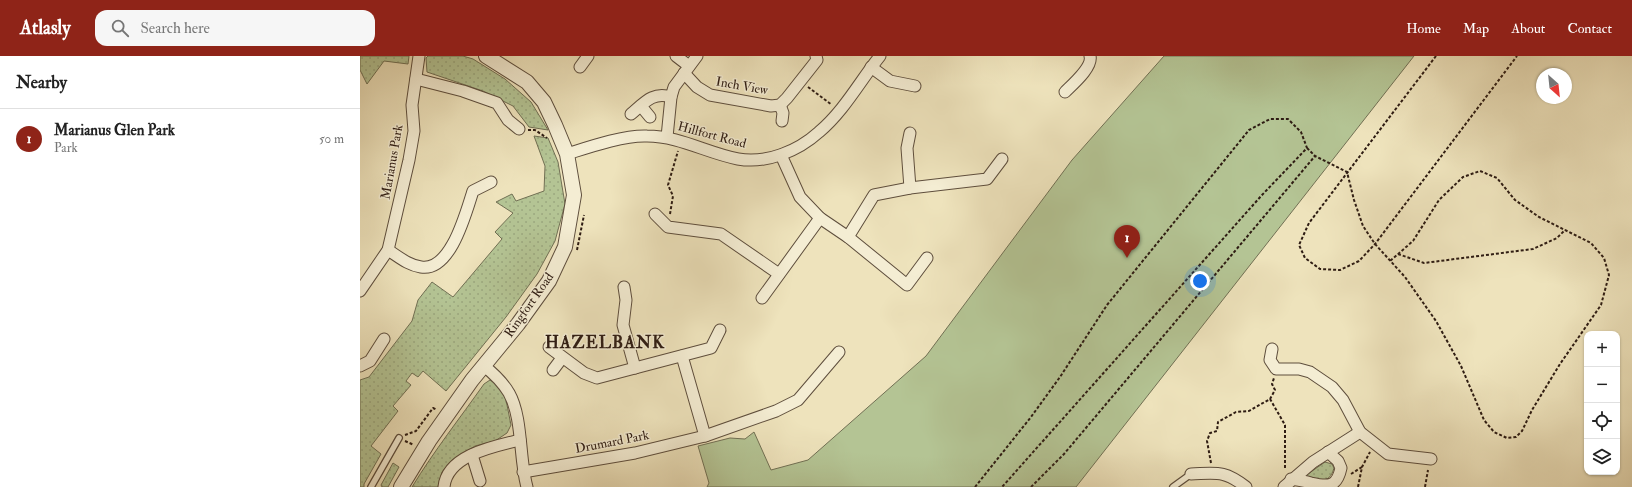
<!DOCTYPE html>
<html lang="en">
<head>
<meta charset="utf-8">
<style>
  :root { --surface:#fff; --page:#f6f6f6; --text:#222; --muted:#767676; --line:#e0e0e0; --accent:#8f2418 }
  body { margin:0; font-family:"IM FELL Double Pica",serif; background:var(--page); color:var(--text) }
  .controls { position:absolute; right:12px; bottom:12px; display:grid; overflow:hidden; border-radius:8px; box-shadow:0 1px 3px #0004 }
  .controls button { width:36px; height:36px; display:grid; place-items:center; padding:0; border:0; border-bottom:1px solid var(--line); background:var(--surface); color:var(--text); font:20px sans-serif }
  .compass { position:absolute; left:1176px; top:12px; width:36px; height:36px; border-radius:50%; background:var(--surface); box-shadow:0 1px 3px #0004; rotate:153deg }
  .you { position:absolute; left:840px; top:225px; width:14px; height:14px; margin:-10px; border:3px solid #fff; border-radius:50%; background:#1a73e8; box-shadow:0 0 0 6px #1a73e833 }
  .badge { display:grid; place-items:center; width:26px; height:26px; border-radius:50%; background:var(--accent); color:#fff; font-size:13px; font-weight:700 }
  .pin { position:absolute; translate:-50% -33px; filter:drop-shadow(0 1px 2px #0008) }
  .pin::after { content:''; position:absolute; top:21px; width:14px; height:12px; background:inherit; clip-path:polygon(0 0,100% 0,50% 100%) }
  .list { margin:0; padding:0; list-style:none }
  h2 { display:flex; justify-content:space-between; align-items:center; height:52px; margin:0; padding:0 16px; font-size:17px }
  h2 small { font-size:13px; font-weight:400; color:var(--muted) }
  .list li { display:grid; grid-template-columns:26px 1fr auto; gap:12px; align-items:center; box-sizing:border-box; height:60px; padding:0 16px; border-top:1px solid var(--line) }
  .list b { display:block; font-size:15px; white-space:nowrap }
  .list p { margin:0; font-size:13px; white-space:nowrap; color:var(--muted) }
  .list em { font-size:13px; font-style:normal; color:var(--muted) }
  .icon { flex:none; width:22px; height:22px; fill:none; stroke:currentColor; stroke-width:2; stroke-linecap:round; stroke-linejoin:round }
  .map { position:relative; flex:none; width:1272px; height:431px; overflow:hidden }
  header { display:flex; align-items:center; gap:24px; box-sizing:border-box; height:56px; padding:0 20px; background:var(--accent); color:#fff }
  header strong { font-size:19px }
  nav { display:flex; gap:22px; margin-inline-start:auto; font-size:14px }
  .search { width:280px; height:36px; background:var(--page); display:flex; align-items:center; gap:10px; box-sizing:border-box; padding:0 14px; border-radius:12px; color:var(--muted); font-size:15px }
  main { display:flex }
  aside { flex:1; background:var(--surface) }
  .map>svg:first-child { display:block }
  .grass { fill:url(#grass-dots); stroke:#717054 }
  .green { fill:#b4c494; stroke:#717054 }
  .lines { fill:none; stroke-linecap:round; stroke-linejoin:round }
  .service-casing { stroke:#5e4e3d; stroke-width:8 }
  .minor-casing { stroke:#5e4e3d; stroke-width:13 }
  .tertiary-casing { stroke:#5e4e3d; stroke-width:16 }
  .path { stroke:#2e1c13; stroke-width:2; stroke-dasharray:3 2; stroke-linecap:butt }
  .service { stroke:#f4edd3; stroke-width:5.5 }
  .minor { stroke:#f4edd3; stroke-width:11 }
  .tertiary { stroke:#f4edd3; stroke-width:14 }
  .labels { text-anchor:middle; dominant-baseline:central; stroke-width:3; stroke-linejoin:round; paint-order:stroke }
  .street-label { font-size:13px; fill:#2e1c13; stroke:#f4edd3 }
  .district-label { font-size:17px; font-weight:bold; letter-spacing:1px; fill:#2e1c13; stroke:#f4edd3 }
</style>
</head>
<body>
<header>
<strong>Atlasly</strong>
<div class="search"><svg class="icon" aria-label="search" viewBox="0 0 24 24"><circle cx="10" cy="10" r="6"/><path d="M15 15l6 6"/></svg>Search here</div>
<nav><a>Home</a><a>Map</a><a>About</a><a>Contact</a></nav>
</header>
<main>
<aside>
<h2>Nearby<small></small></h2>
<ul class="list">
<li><span class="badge">1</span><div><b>Marianus Glen Park</b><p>Park</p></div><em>50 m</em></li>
</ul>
</aside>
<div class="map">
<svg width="1272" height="431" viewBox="0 0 1272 431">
  <defs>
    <pattern id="grass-dots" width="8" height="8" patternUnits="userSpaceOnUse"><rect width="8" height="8" fill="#b4c494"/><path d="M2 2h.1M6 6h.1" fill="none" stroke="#9ba87f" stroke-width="1.8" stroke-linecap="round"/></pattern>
  </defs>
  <rect width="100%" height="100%" fill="#eee3bc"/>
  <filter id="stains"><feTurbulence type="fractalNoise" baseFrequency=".005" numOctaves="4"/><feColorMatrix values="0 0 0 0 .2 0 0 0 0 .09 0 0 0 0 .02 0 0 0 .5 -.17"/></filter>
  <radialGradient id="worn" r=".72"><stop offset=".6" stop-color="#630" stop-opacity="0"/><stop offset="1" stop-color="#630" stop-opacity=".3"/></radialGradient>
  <!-- grass -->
  <g class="grass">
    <path d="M0,0h49l-1,8 -24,-3 -17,23 -7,-14z"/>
    <path d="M68,0h35l10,3 32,20 26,23 17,28 -19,-3 -16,-21 -30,-15 -56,-19 -1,-14z"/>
    <path d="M174,80l14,2 10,24 7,42 -10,37 -18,33 -31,43 -60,74 -23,-20 -5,6 -6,-4 -6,8 5,4 -18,21 5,5 -27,35 10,8 -17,30v3h-4v-107l9,-3 43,-56 6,-21 14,-18 21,15 49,-58 -7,-7 18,-19 -17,-11 16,-8 4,7 28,-10 1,-25z"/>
    <path d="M130,324l7,4 8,11 6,30 -4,8 -12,8 -20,5 -23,14 -10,12 -3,15h-27c22,-36 48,-69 72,-103z"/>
    <path d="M965,406l7,2 2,4c-5,18 -16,11 -29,8z"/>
    <path d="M33,407l6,4 -11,20h-6l-1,-2z"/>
  </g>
  <!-- green -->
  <path class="green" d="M804,0h250l-338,431h-369l2,-4 -11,-37 32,-8 15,1 9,-7 17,38 37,-10 118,-104 146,-196z"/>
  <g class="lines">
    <defs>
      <g id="service">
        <path d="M11,431l28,-49"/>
        <path d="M813,431l18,-13"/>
      </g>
      <g id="minor">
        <path d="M316,0l13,10"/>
        <path d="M220,11l8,-11"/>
        <path d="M511,11l19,14 25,5"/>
        <path d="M324,17l13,14 13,8 61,11 9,-1 7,-7 30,-38 -1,-4"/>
        <path d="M56,23l47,12 34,12 11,17 11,9"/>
        <path d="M705,36c8,-8 28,-25 25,-36"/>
        <path d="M420,49l3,8 -1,8"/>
        <path d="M281,50l9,11"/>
        <path d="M271,58c13,-11 22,-23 40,-17"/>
        <path d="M307,81l4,-40 3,-10 23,-31"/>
        <path d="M207,98c22,-7 57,-19 80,-18 32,0 60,17 91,23 29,5 60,-8 81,-27 25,-21 41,-51 61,-76"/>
        <path d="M421,99l19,42 20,21 28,19 59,48 20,-27"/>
        <path d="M550,132l-3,-40 3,-15"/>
        <path d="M295,158l13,13 53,7 58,40"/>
        <path d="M488,181l26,-42 36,-7 77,-9 15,-20"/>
        <path d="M28,194c11,7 20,15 33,17 30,5 45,-55 52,-76l18,-9"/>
        <path d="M264,231l2,13 -3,25 12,43"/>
        <path d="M0,235l28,-41 21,-90 5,-29 -2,-26 7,-49"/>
        <path d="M402,242l58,-80"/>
        <path d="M189,291l35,26 13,5 114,-30 9,-18"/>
        <path d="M912,293l-2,11 6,9h23l11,3 22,15 11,13 17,32 28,22 43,5"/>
        <path d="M322,300l23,80"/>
        <path d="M0,310l10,-5 14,-22"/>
        <path d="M124,310c9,7 19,17 25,27 14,25 10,66 18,94"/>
        <path d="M193,314l9,-12"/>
        <path d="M112,399l8,26"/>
        <path d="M163,416l112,-19 70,-17 71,-25 22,-11 41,-48"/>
        <path d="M831,418c26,-1 33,-4 55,13"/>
        <path d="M931,423c7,1 13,2 20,4 18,4 26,4 30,-15l-3,-7 -10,-9"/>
        <path d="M84,431c3,-32 51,-41 76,-47"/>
        <path d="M924,431l29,-25 47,-30"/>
      </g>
      <path id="tertiary" d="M41,431l28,-46 43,-61 46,-56 31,-43 16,-34 9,-52 -7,-41 -12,-29 -11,-23 -17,-20 -41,-26"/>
    </defs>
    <!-- service casing -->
    <use href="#service" class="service-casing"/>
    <!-- minor casing -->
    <use href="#minor" class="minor-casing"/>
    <!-- tertiary casing -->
    <use href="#tertiary" class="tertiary-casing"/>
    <!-- path -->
    <g class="path">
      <path d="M1076,0l-127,167 -10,22 6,13 15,11 20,1 19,-9 16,-17 142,-188"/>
      <path d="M448,31l24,18"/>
      <path d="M168,74h7l12,8"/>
      <path d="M947,92l8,8 32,16 7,28 9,26 12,18 30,33 31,44 25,45 23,54 10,12 13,6 9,-1 6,-6 10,-21 28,-46 41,-59 8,-30 -5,-17 -13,-15 -52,-26 -24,-17 -18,-22 -17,-7 -17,6 -24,23 -26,41 -23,20"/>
      <path d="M310,158l3,-18 -5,-11 10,-34"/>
      <path d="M217,194l7,-35"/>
      <path d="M1038,198l26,9 109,-14 24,-11 8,-8"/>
      <path d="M910,343l15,26v45"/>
      <path d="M45,379l11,-4 17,-23 4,2"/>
      <path d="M45,385l9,4"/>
      <path d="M851,407l-4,-22 3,-8 7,-2 1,-9 18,-10 13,-1 21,-12 5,-9 -3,-6 2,-6"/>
      <path d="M991,418l11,-7"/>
      <path d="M615,431l56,-70 29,-40 47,-72 142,-175 21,-11h18l13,13 6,16 -45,47 -260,292"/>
      <path d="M671,431l33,-33 251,-298"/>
      <path d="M998,431l4,-20 8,-15"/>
      <path d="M1065,431l3,-17"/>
    </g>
    <!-- service -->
    <use href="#service" class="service"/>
    <!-- minor -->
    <use href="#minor" class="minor"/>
    <!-- tertiary -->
    <use href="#tertiary" class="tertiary"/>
  </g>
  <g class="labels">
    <!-- street labels -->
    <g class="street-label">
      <text transform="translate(382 30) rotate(10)">Inch View</text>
      <text transform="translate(352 79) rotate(15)">Hillfort Road</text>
      <text transform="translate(32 106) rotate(-80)">Marianus Park</text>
      <text transform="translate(169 249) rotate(-55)">Ringfort Road</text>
      <text transform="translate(252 386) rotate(-11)">Drumard Park</text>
    </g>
    <!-- district labels -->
    <g class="district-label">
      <text x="245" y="286">HAZELBANK</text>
    </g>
  </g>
  <rect width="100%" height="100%" filter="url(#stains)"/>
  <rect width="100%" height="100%" fill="url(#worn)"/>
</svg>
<div class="controls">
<button>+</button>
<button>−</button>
<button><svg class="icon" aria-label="locate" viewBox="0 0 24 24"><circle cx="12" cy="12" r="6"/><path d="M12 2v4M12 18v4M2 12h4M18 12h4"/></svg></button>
<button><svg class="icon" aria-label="layers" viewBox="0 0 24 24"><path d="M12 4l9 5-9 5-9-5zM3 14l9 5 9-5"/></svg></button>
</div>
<svg class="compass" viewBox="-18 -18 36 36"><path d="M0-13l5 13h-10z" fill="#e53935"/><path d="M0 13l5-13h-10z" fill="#767676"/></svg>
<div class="you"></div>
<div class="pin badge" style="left:767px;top:202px">1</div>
</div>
</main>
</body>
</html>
